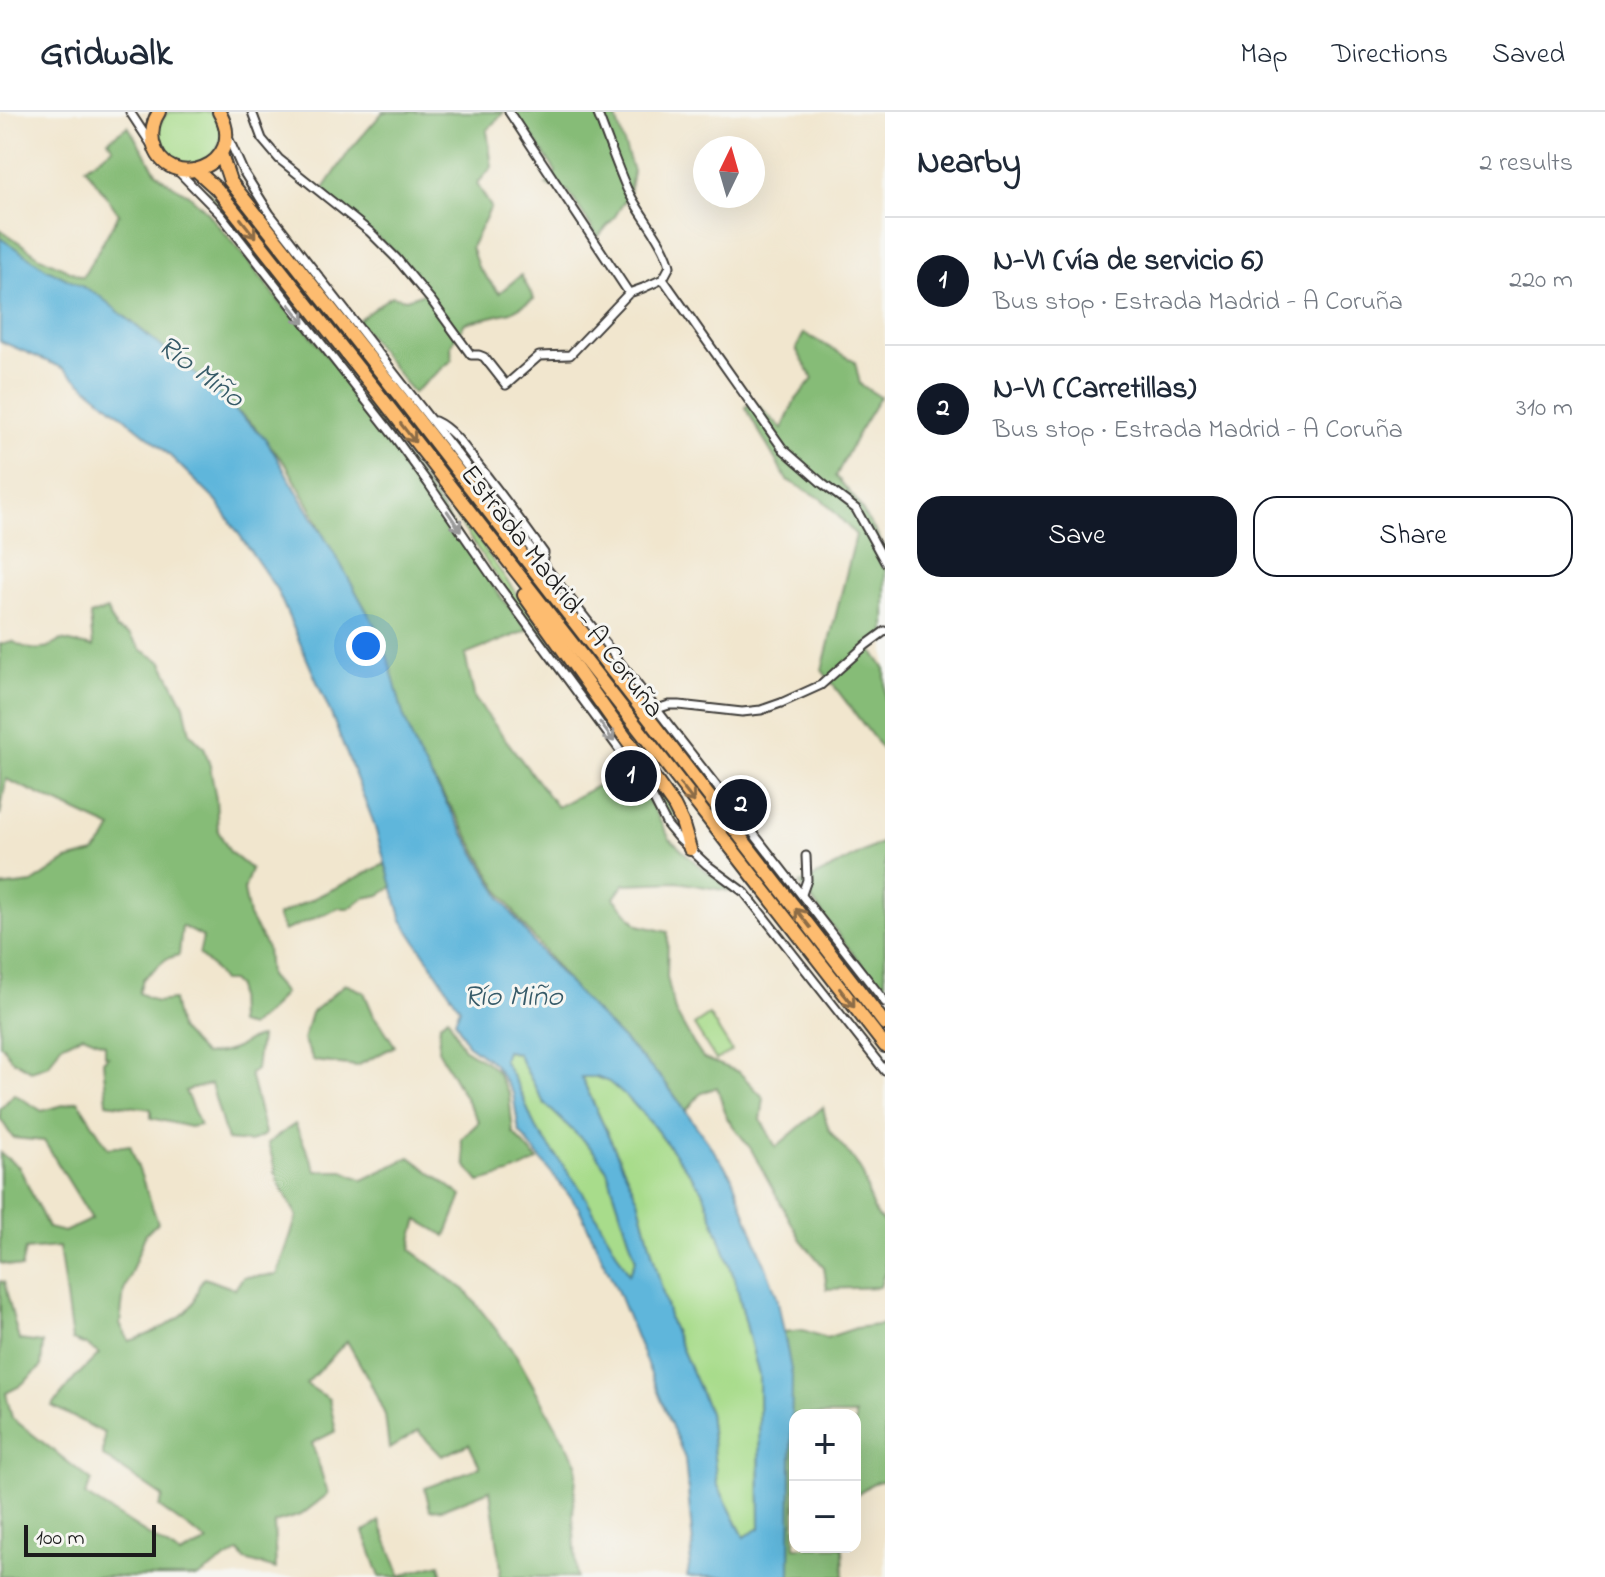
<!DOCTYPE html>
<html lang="en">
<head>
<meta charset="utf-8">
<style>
  :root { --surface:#fff; --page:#f2f2f3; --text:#1f2937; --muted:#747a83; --line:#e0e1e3; --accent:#111827 }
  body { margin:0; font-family:"Indie Flower",sans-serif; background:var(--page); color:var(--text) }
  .controls { position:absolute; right:24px; bottom:24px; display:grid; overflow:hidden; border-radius:16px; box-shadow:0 8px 32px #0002 }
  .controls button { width:72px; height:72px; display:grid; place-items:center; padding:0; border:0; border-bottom:2px solid var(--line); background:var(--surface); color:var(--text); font:40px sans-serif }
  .compass { position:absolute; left:693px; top:24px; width:72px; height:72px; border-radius:50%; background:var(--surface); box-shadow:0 8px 32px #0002; rotate:5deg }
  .scale { position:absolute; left:24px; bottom:20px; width:132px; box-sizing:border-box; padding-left:8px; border:4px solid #1c1c1c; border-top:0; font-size:22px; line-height:28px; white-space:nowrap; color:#1c1c1c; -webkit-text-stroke:6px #f6f6f2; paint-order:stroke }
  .you { position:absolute; left:366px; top:534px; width:28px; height:28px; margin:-20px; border:6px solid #fff; border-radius:50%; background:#1a73e8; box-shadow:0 0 0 12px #1a73e833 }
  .badge { display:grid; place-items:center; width:52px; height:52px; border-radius:50%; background:var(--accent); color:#fff; font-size:26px; font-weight:700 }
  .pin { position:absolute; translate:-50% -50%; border:4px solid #fff; box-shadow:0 2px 8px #0006 }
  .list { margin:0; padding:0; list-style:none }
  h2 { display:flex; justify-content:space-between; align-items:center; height:104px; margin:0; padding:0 32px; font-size:34px }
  h2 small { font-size:26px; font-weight:400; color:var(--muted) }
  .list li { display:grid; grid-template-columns:52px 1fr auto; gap:24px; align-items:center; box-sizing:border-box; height:128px; padding:0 32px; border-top:2px solid var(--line) }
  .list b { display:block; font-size:30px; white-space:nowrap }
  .list p { margin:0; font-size:26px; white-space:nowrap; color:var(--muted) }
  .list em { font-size:26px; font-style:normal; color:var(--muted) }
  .actions { display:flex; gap:16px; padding:24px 32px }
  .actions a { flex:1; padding:18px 0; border:2px solid var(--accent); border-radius:24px; text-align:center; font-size:28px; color:var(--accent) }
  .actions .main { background:var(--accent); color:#fff }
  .map { position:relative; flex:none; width:885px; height:1465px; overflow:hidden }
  header { display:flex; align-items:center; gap:48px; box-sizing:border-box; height:112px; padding:0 40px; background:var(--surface); border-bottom:2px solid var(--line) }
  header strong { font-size:38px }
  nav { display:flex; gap:44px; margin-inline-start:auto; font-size:28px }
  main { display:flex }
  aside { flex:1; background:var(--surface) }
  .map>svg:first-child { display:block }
  .green { fill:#a8dc8b; stroke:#627c54; stroke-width:2 }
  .forest { fill:#86bc77; stroke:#516c4a; stroke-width:2 }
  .water { fill:#5eb6db; stroke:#3d697c; stroke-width:2; fill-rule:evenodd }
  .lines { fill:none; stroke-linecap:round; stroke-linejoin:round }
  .minor-casing { stroke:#3c3a37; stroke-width:11 }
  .trunk-casing { stroke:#3c3a37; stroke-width:16 }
  .minor { stroke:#fff; stroke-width:7 }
  .trunk { stroke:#fdbc6f; stroke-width:12 }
  .oneway { stroke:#8c6c46 }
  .oneway2 { stroke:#999 }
  .labels { text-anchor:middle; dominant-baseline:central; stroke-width:6; stroke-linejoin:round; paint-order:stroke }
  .street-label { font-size:28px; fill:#1c1c1c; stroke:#f6f6f2 }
  .water-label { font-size:30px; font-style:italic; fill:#365a68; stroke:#f6f6f2 }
</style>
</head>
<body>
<header>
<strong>Gridwalk</strong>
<nav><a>Map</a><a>Directions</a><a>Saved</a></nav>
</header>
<main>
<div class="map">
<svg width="885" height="1465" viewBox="0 0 885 1465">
  <rect width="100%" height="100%" fill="#f6f6f2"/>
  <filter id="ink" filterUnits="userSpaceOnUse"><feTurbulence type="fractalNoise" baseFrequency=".0125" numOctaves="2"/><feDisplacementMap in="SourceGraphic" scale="16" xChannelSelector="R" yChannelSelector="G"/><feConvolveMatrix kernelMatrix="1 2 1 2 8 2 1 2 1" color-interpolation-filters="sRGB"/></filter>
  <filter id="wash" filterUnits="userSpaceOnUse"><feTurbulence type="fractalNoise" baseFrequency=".006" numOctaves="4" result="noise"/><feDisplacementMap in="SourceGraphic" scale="32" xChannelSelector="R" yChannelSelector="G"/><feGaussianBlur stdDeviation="1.8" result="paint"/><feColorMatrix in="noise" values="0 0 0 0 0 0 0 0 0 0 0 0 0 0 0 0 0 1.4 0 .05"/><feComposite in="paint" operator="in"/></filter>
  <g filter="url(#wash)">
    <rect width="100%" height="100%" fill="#f1e6ce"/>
    <!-- green -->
    <g class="green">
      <path d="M168,0h43c38,39 -40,80 -52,29 -3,-11 1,-21 9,-29z"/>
      <path d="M195,71l14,9 219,278 166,233 74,100 12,28 -2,1 -4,-4 -43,-70 -53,-73 -61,-79 -99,-144 -134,-173 -89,-104z"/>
      <path d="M709,903l23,36 -16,9 -22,-35z"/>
      <path d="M505,939l12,2 27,50 48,46 15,21 29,90 -7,15 -47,-84 -47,-64 -17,-41 -15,-26z"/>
      <path d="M581,964l15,1 14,5 22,20 19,21 52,68 32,89 24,96 1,153 -16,8 -27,-53 -8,-72 -38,-88 -33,-125z"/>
    </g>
    <!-- forest -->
    <g class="forest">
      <path d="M383,0h121l-17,18 5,37 -15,17 14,23 -20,40 7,20 21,26 22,-18 13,24 -23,13 -46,11 -14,22 1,15 -39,33 -56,-72 34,-25 15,3 21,-7 -33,-41 -73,-58 29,-43z"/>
      <path d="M512,0h102l19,59 -4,23 -15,24 -16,19 -30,-46 -22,-6 10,-13 -21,-32z"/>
      <path d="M128,14l28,46 10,9 22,13 15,14 35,40 45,58 17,15 117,150 80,121 31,38 -63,25 10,44 82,108 70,-37 15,18 28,51 28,26 36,27 -56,-10 -54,2 -10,14 24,27 30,7 -1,45 8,34 18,32 10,15 36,14 25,26 -3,22 15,27 47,-40c2,8 3,18 7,24 11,16 28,29 34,47 6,17 5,34 21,45v48l-5,16 -53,2 -3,-22 -23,-27 -50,-91 -24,-31 -10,-31 -17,7 -14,17 -19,-26 -89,-91 -57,-72 -22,-32 -41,-72 -42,-65 -34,-84 -68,-155 -27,-48 -35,-42 -125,-106 -37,-21 -90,-34v-34l40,28 43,20 36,-63 -34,-47 28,-19 -5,-8z"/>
      <path d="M804,221l51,29 5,22 20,13 -23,38 -21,41 20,24 29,48v93l-14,8 14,20v84l-63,-83 34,-135 -34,-36 -35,-19 -42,-73 10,-5 27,27 12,-27 19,-23 -17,-30z"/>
      <path d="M107,498l9,19 14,6 12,15 20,12 22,43 6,28 14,14 6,19 6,33 2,32 12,21 21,17 -7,21 5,26 18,32 2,28 15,17 -13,16 -21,18 -12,-3 -1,-37 -6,-6h-9l-10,-14 -13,-12 4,-18 -21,-11 -3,29 -13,4 -23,20 -4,14 17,9 17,-2 6,29 25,26c11,-1 22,-2 32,-7 9,-5 13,-10 24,-11l-4,33 -6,4 15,59 -2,3 -13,6 -23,-2 -16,-56 -26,7 15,34 -10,2 -39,-9v-9l-44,-6 -4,-42 5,-5 -3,-1v-11l-22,-9 -22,10 -12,20 -18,6 -20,-12 -8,-13 -3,-1v-158l32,-4 35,-23 27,-7 12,-14 6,-11 -106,-49 -6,37v-172l12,-3c19,11 31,12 49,-1l32,7 -3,-32z"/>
      <path d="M885,729v150l-34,-40 -51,-67z"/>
      <path d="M385,752l8,22 -13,9 -16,3 -14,10h-11l-55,23 -7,-15z"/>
      <path d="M345,872l19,8 10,24 10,13 11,17 -38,20 -43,-5 -11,-21 8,-27z"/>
      <path d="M448,905l15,31 26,16 7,7 13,23 4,39 25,27c-18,12 -38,17 -59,22l-13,-16 -5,-27 18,-17 -41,-72 2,-27z"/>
      <path d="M14,982l28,17 36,-10 30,47 22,-3 28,78 -12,10 -22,58 -4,33 9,17c19,-5 57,-22 65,-40 4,-9 3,-16 10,-23l31,11 8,-12 34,-2 20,-59 -18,-33 -11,-40 27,-19 21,47h27l20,9 47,-23 52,39 -16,40 -28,-16 -5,16 -2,14 54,40 51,65 61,108 -4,53 4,61h-78l2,-9 -11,-78 -48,19 -12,1 -5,-22 55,-21 -11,-23 -27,12 -24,-25 -29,18 -4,-34 -16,-35 -22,-39 -41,43 23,15 7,32 -24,12 16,51 -27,21 -27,8 2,46 -31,-9 -6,-9 -41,26h-198v-296l4,1 15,58 24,3 -2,24 -21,19 -14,7 6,25 80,63 -7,14 95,60 28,-13 -49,-35 4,-10 -60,-41 1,-23 -52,-27 24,-29 23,-23 -13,-9 -14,-5 -13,-93 -34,3 -4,18 -21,-5v-110l19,14 29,61 16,4 28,-13 -48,-78 -31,-3 -13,-20v-9z"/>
      <path d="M885,1212v157c-12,-1 -21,8 -30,16v-82h-60v132h48l1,30h-62l4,-232 -2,-13 19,-2 23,8 30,-10z"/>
      <path d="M379,1409l22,55 9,-4 30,-8 3,13h-63l-16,-45z"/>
    </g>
    <!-- water -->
    <path class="water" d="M0,126l47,31 50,25 108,88 60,56 75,125 35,63 13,32 15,56 15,40 85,147 33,45 48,54 80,81 67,94 46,121 15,79 -2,202h-103l6,-32 -8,-86 -68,-169 -38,-82 -60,-77 -6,-38 -20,-30 -26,-19 -12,-24 5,-12 -58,-88 -29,-99 -42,-107 -54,-124 -60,-88 -57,-56 -97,-78 -63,-27zM506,939l11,2 27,50 48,46 15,21 29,90 -7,14 -47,-83 -47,-64 -17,-41 -15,-26zM581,965h15l13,5 23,20 19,21 52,68 32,89 24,96 1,152 -16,9 -27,-53 -8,-72 -38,-88 -33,-125z"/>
  </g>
  <g filter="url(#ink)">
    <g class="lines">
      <defs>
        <g id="minor">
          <path d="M130,0l21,32"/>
          <path d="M252,0l10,27 17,20 91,73 27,27 34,41 40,55h8l5,2 22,28 33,-29 31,-1 59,-62 14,-5 20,-9 120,170 40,35 33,25 29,53"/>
          <path d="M509,0l120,181"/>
          <path d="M597,0c10,25 19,52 30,77 12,25 37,52 43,77l-7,13"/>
          <path d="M227,23l16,36 27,43 615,788"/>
          <path d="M177,58l44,45 172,220 35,48 65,95 123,167 35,49 16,31 11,13 28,26 39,29 140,178"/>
          <path d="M435,309c20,9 34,33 48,50 21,27 41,54 61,82l-2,9"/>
          <path d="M657,597l12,-4h10l63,7 19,-2 20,-7 40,-18 45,-40 19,-14"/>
          <path d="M802,782l5,-14 -1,-24"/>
        </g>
        <g id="trunk">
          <path d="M159,0c-6,9 -8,19 -6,30 13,55 98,23 66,-30"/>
          <path d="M221,42l9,27 168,213 487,630"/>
          <path d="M196,58l21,19 156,198 512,659"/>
          <path d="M524,483l150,211 8,16 8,27"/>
        </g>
      </defs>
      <!-- minor casing -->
      <use href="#minor" class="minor-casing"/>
      <!-- trunk casing -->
      <use href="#trunk" class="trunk-casing"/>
      <!-- minor -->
      <use href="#minor" class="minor"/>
      <!-- trunk -->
      <use href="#trunk" class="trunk"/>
    </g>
    <!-- one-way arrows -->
    <defs><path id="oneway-shaft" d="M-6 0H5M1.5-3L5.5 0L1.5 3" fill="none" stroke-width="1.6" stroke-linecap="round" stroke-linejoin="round" transform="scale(2)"/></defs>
    <g class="oneway">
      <use href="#oneway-shaft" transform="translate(248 116) rotate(52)"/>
      <use href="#oneway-shaft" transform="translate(408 321) rotate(52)"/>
      <use href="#oneway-shaft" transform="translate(687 681) rotate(52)"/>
      <use href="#oneway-shaft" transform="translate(803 806) rotate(-128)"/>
      <use href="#oneway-shaft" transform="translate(847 886) rotate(52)"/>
    </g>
    <g class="oneway2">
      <use href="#oneway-shaft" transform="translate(297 202) rotate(52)"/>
      <use href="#oneway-shaft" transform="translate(454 409) rotate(56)"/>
      <use href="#oneway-shaft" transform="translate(607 620) rotate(54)"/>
    </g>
  </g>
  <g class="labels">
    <!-- street labels -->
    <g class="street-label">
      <text transform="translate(561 480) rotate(52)">Estrada Madrid - A Coruña</text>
    </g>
    <!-- water labels -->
    <g class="water-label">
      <text transform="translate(200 261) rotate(37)">Río Miño</text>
      <text x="513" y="886">Río Miño</text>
    </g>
  </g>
</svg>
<div class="controls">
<button>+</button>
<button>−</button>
</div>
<svg class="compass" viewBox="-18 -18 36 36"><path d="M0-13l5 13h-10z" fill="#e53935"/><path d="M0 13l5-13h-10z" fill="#747a83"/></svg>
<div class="scale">100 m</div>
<div class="you"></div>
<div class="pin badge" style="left:631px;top:664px">1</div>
<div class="pin badge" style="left:741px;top:693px">2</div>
</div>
<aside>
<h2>Nearby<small>2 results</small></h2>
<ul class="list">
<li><span class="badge">1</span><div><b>N-VI (vía de servicio 6)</b><p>Bus stop · Estrada Madrid - A Coruña</p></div><em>220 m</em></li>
<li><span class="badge">2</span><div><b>N-VI (Carretillas)</b><p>Bus stop · Estrada Madrid - A Coruña</p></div><em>310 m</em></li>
</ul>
<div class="actions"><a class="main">Save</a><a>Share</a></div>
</aside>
</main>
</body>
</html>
